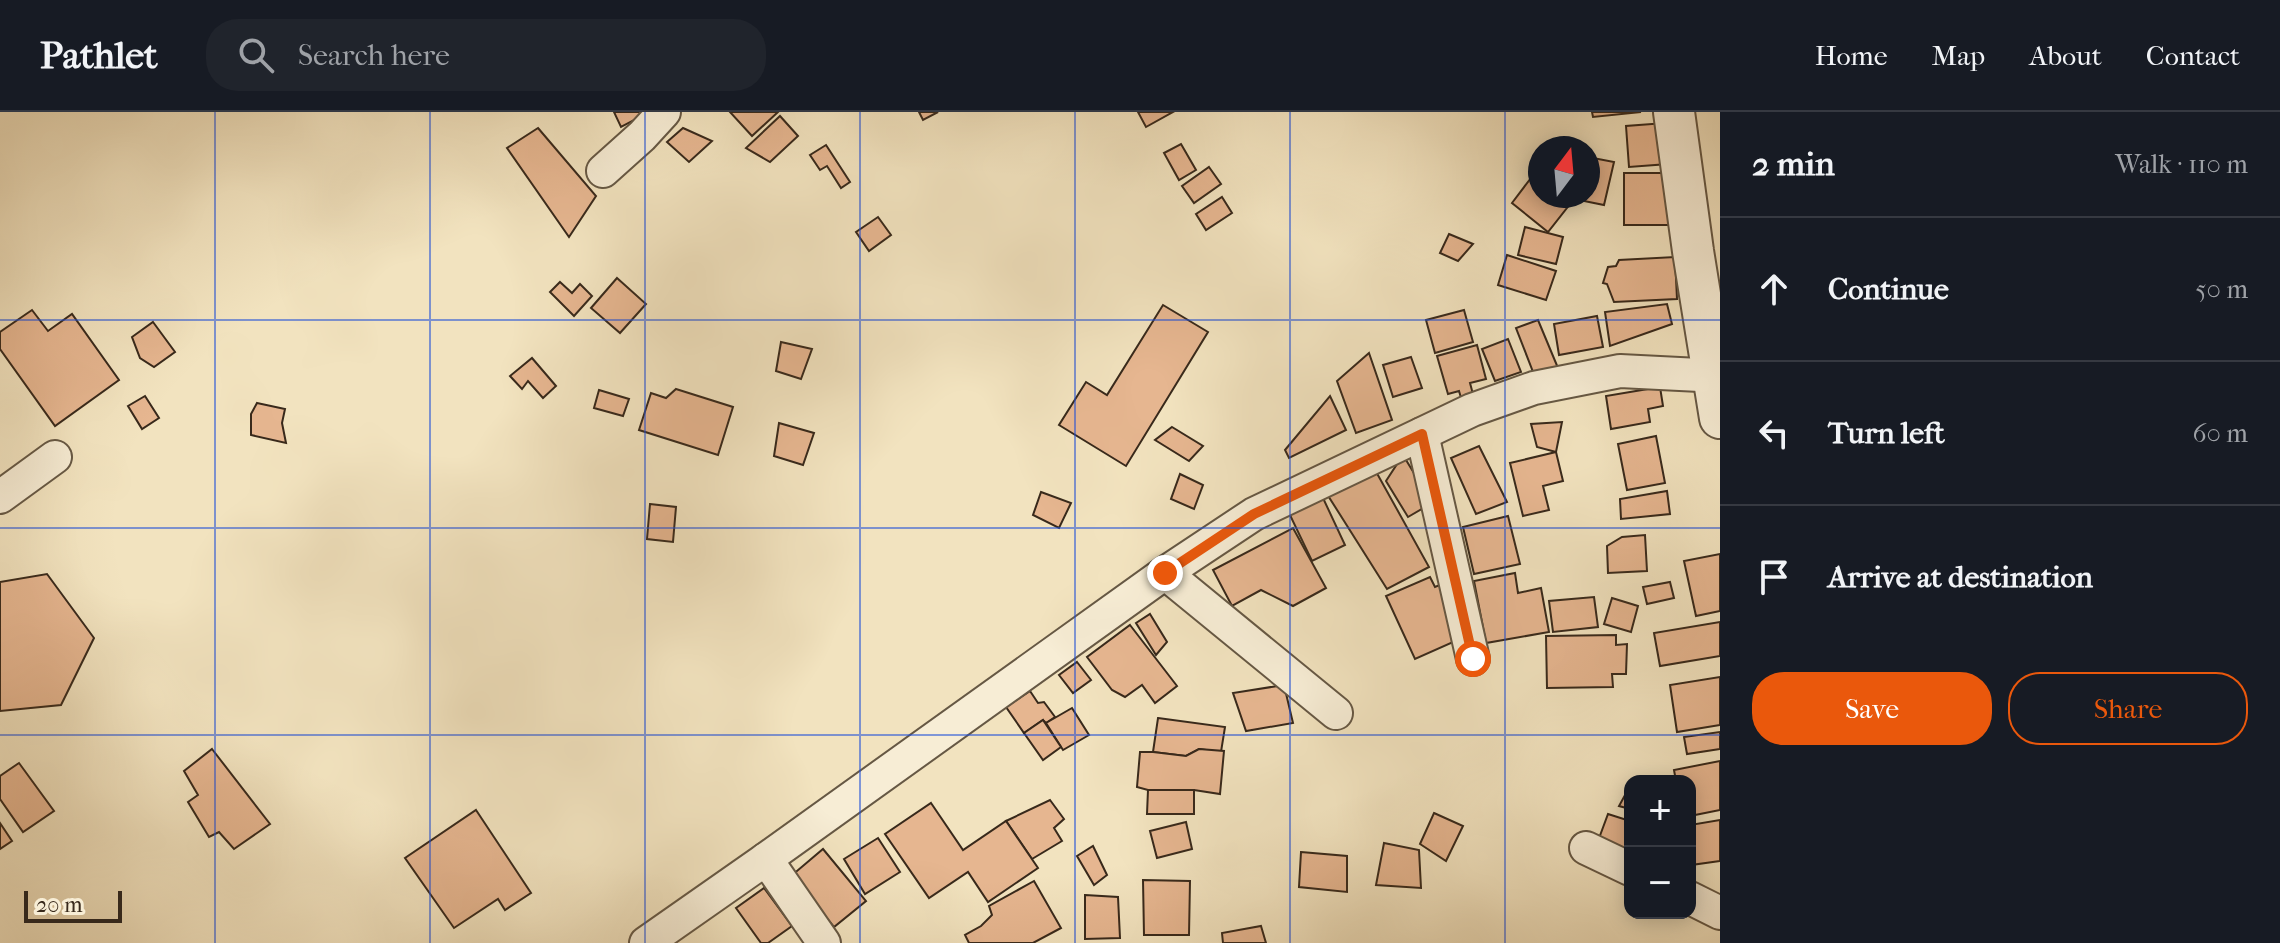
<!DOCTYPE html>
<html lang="en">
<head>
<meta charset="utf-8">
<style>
  :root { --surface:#171b24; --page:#20242c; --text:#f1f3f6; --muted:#9ea1a6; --line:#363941; --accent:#ea580c }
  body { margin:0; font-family:"IM FELL French Canon",serif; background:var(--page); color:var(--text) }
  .controls { position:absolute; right:24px; bottom:24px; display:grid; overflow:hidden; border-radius:16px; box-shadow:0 4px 20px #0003 }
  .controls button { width:72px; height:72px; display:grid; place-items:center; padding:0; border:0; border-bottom:2px solid var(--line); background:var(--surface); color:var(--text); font:40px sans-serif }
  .compass { position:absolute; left:1528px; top:24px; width:72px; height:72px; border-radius:50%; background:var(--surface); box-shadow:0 4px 20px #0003; rotate:16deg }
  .scale { position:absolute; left:24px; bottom:20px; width:98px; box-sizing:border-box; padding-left:8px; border:4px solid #38291b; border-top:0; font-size:22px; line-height:28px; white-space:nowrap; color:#38291b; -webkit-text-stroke:6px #f7edd5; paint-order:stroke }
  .stop { position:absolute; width:24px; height:24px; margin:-18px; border:6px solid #ea580c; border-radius:50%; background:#fff }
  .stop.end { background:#ea580c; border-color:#fff; box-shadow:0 2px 8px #0008 }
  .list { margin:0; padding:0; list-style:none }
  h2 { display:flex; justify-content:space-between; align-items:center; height:104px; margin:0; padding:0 32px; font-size:34px }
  h2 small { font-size:26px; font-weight:400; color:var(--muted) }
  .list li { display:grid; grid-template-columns:52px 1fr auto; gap:24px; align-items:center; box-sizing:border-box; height:144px; padding:0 32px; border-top:2px solid var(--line) }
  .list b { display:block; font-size:30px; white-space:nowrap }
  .list em { font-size:26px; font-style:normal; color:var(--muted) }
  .actions { display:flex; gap:16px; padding:24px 32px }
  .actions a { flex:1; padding:18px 0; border:2px solid var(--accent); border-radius:32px; text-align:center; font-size:28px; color:var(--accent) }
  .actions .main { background:var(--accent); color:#fff }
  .icon { flex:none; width:44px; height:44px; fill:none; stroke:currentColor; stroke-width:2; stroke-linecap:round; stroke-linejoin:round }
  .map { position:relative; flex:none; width:1720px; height:831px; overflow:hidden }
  header { display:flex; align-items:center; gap:48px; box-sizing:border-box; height:112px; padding:0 40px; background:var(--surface); border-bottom:2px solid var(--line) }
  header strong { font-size:38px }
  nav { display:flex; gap:44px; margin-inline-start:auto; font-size:28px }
  .search { width:560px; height:72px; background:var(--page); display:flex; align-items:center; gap:20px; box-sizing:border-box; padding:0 28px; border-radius:32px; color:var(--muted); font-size:30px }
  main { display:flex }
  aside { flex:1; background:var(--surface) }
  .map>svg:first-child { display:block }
  .building { fill:#e6b690; stroke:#38291b; stroke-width:2 }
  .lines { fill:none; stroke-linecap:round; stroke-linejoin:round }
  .minor-casing { stroke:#665844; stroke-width:36 }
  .tertiary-casing { stroke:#665844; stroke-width:44 }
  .minor { stroke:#f7edd5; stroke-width:32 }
  .tertiary { stroke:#f7edd5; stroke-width:40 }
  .route { stroke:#ea580c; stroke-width:10 }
  .grid { fill:none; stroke:#1d4ed8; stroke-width:2; stroke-opacity:0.55 }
</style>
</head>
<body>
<header>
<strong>Pathlet</strong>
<div class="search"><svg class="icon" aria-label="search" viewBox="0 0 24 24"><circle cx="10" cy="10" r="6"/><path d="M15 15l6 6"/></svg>Search here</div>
<nav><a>Home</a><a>Map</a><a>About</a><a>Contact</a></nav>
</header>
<main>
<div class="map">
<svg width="1720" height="831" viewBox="0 0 1720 831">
  <rect width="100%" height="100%" fill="#f2e3bf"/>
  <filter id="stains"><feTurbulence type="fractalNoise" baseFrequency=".0025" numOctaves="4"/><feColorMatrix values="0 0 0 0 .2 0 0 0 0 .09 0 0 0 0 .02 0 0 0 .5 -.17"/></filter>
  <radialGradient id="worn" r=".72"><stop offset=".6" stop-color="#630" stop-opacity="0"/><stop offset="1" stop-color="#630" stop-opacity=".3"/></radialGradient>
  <!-- building -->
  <g class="building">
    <path d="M614,0h28l2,3 -23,12z"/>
    <path d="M730,0h48l-26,24z"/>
    <path d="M919,0h19l-15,8z"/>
    <path d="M1138,0h35l-27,15z"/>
    <path d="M1592,0h49l-48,5z"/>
    <path d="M780,4l18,20 -28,26 -24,-14z"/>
    <path d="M1665,11l3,41 -39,3 -3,-41z"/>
    <path d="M538,16l58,68 -27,41 -62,-89z"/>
    <path d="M683,16l29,13 -23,21 -22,-20z"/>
    <path d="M1181,32l15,26 -17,10 -15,-27z"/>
    <path d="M826,33l24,37 -9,6 -14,-22 -7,4 -10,-15z"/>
    <path d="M1593,46l21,4 -10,43 -20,-4 1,-5h3v-29l3,1z"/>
    <path d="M1209,55l12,17 -27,19 -12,-17z"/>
    <path d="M1537,58l3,2v24h30l4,3 -26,33 -36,-29z"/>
    <rect x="1624" y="61" width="45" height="52"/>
    <path d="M1222,85l10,16 -26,17 -10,-16z"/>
    <path d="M878,105l13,18 -22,16 -13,-19z"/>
    <path d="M1525,115l38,10 -7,27 -38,-9z"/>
    <path d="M1449,122l24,10 -15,17 -18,-8z"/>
    <path d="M1507,143l49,16 -10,29 -48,-15z"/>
    <path d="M1675,145l2,42 -63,3 -7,-18 -4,-1 5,-16 8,-1 3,-6z"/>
    <path d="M617,166l29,26 -26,29 -29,-25z"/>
    <path d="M560,170l12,11 8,-9 12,12 -18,20 -24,-24z"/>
    <path d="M1667,192l5,20 -62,22 -5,-34z"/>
    <path d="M1163,193l45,27 -82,134 -67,-41 27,-43 21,13z"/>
    <path d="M32,198l16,21 24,-17 47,66 -64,46 -55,-77v-17z"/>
    <path d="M1464,198l9,32 -38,11 -9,-33z"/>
    <path d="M1597,204l6,31 -44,8 -5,-31z"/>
    <path d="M1538,208l20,48 -23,9 -19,-49z"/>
    <path d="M153,210l22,30 -21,15 -14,-9 -8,-21z"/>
    <path d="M1508,227l13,33 -26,9 -13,-32z"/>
    <path d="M781,230l31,7 -11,30 -25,-8z"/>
    <path d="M1477,233l9,34 -16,4 4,15 -12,3 -3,-10 -11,3 -11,-38z"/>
    <path d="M1369,241l23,67 -36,13 -19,-52z"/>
    <path d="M1411,245l11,31 -29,9 -10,-32z"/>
    <path d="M532,246l24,28 -13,12 -15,-17 -6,8 -12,-13z"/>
    <path d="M1660,275l3,19 -15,3 2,13 -39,7 -5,-33z"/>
    <path d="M676,277l57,18 -15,48 -79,-25 12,-37 15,5z"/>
    <path d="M599,278l30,9 -6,17 -29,-8z"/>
    <path d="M145,284l14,22 -17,11 -14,-23z"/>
    <path d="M1330,284l16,34 -57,28 -4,-8z"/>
    <path d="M257,291l28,6 -3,14 4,20 -35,-8v-21z"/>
    <path d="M1562,310l-6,30 -19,-5 -6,-23z"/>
    <path d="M779,311l35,10 -11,32 -29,-9z"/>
    <path d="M1172,315l31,19 -14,15 -34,-21z"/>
    <path d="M1656,324l9,47 -38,7 -9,-46z"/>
    <path d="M1479,334l28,56 -31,12 -25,-56z"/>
    <path d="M1556,340l7,29 -20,5 6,24 -26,6 -13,-53z"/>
    <path d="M1403,343l29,48 -24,14 -22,-36z"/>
    <path d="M1374,356l55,99 -42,22 -60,-95z"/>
    <path d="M1180,362l23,11 -9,24 -23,-10z"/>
    <path d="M1667,379l3,23 -49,5 -1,-20z"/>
    <path d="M1041,380l30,11 -12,25 -26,-13z"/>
    <path d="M1323,386l22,47 -33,16 -23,-48z"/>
    <path d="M650,392l26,3 -3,35 -26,-3z"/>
    <path d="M1508,404l12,48 -46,10 -11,-47z"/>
    <path d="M1293,416l33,60 -33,18 -32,-16 -29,16 -19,-36z"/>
    <path d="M1645,423l2,36 -39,2 -1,-27 15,-9z"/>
    <path d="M1720,442v57l-24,5 -12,-55z"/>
    <path d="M1515,461l3,20 23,-5 8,44 -63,11 -12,-62z"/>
    <path d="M47,462l47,64 -33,67 -61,6v-129z"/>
    <path d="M1430,465l5,10 7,-3 18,55 -45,20 -29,-63z"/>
    <path d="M1670,470l4,16 -27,6 -4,-17z"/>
    <path d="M1594,485l4,30 -45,5 -4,-31z"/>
    <path d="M1612,486l26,8 -7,26 -27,-8z"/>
    <path d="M1150,502l17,28 -11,13 -20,-32z"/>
    <path d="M1720,510v34l-60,10 -6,-33z"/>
    <path d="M1130,513l47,61 -22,17 -13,-18 -17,12 -13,-7 -25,-33z"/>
    <path d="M1616,523v10l11,-1 -1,30h-14l1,13 -66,1 -1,-52z"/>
    <path d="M1077,550l14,18 -18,13 -14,-18z"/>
    <path d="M1720,565v48l-43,7 -7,-47z"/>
    <path d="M1284,573l9,38 -47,8 -13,-38z"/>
    <path d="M1030,579l8,12 6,-1 11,15 -9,6 -3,-3 -19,13 -18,-26z"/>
    <path d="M1072,596l17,27 -26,15 -17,-27z"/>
    <path d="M1158,606l67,9 -4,25 -22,-3 -13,7 -33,-4z"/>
    <path d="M1043,608l18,27 -18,13 -19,-27z"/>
    <path d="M1720,620v17l-33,5 -3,-17z"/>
    <path d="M212,637l58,75 -36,25 -15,-17 -10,5 -21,-35 10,-7 -14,-24z"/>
    <path d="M1199,637l25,2 -4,43 -26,-4h-46l-11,-3 3,-35h13l33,4z"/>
    <path d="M1720,649v49l-30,6v-35h-14l-2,-11z"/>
    <path d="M19,651l35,48 -31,21 -23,-33v-23z"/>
    <path d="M1630,674v23l-11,-3z"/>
    <path d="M1148,678h46v24h-47z"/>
    <path d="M1050,688l14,19 -10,9 8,13 -30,18 -26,-38z"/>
    <path d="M931,691l32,47 43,-29 32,47 -50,34 -20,-30 -39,26 -44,-64z"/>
    <path d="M476,698l55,83 -26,17 -7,-11 -44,29 -49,-70z"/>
    <path d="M1434,701l29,13 -17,35 -26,-17z"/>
    <path d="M1608,702l22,7v30l-32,-10z"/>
    <path d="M1720,708v41l-29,4 -1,-40z"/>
    <path d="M1186,710l6,27 -35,9 -7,-27z"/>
    <path d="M0,711l12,18 -12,8z"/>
    <path d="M878,726l22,34 -35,22 -21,-35z"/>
    <path d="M1384,731l35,7 2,38 -45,-3z"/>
    <path d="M1093,734l14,29 -13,10 -17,-29z"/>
    <path d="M823,737l43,52 -32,26 -43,-51z"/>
    <path d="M1301,740l46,4v36l-48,-5z"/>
    <path d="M1143,768l47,1 -1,54h-45z"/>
    <path d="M1034,769l27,47 -28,15h-64l-4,-8 16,-9 11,-11 -3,-9z"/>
    <path d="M764,776l28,38 -24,17h-7l-25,-35z"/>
    <path d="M1085,783l33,2 2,41 -35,1z"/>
    <path d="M1261,814l5,17h-43l-1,-10z"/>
  </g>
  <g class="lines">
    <defs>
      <g id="minor">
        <path d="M603,59l39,-35 22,-24"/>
        <path d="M1422,322l51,225"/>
        <path d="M0,385l55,-40"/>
        <path d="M1165,461l171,140"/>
        <path d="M1586,736l44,21"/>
        <path d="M766,747l58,84"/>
        <path d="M1690,786l30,15"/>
        <path d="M646,831l120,-84 399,-286 89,-59 218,-104 62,-22 86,-17 100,5"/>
      </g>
      <path id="tertiary" d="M1674,0l19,139 27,167"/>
    </defs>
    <!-- minor casing -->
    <use href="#minor" class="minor-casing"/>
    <!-- tertiary casing -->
    <use href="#tertiary" class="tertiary-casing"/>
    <!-- minor -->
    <use href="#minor" class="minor"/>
    <!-- tertiary -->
    <use href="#tertiary" class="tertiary"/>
  </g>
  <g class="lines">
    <!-- route -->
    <path class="route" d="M1165,461l89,-59 168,-80 51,225"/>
  </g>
  <!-- grid -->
  <path class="grid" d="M215,0v831M430,0v831M645,0v831M860,0v831M1075,0v831M1290,0v831M1505,0v831M0,208h1720M0,416h1720M0,623h1720"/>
  <rect width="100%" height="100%" filter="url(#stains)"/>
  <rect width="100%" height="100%" fill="url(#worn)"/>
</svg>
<div class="controls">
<button>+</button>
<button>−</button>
</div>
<svg class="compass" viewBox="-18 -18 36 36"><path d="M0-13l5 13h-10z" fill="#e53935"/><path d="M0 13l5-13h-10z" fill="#9ea1a6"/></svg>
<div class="scale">20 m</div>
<div class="stop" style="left:1473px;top:547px"></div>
<div class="stop end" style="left:1165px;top:461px"></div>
</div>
<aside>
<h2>2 min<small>Walk · 110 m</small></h2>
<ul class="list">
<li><svg class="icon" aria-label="ahead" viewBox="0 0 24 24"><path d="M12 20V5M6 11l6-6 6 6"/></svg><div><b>Continue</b></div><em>50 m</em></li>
<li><svg class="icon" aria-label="left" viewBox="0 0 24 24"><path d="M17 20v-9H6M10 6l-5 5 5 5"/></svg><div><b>Turn left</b></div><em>60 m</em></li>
<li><svg class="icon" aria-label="arrive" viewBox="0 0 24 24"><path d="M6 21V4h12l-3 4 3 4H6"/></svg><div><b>Arrive at destination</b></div></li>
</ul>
<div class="actions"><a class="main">Save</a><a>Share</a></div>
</aside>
</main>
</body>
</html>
